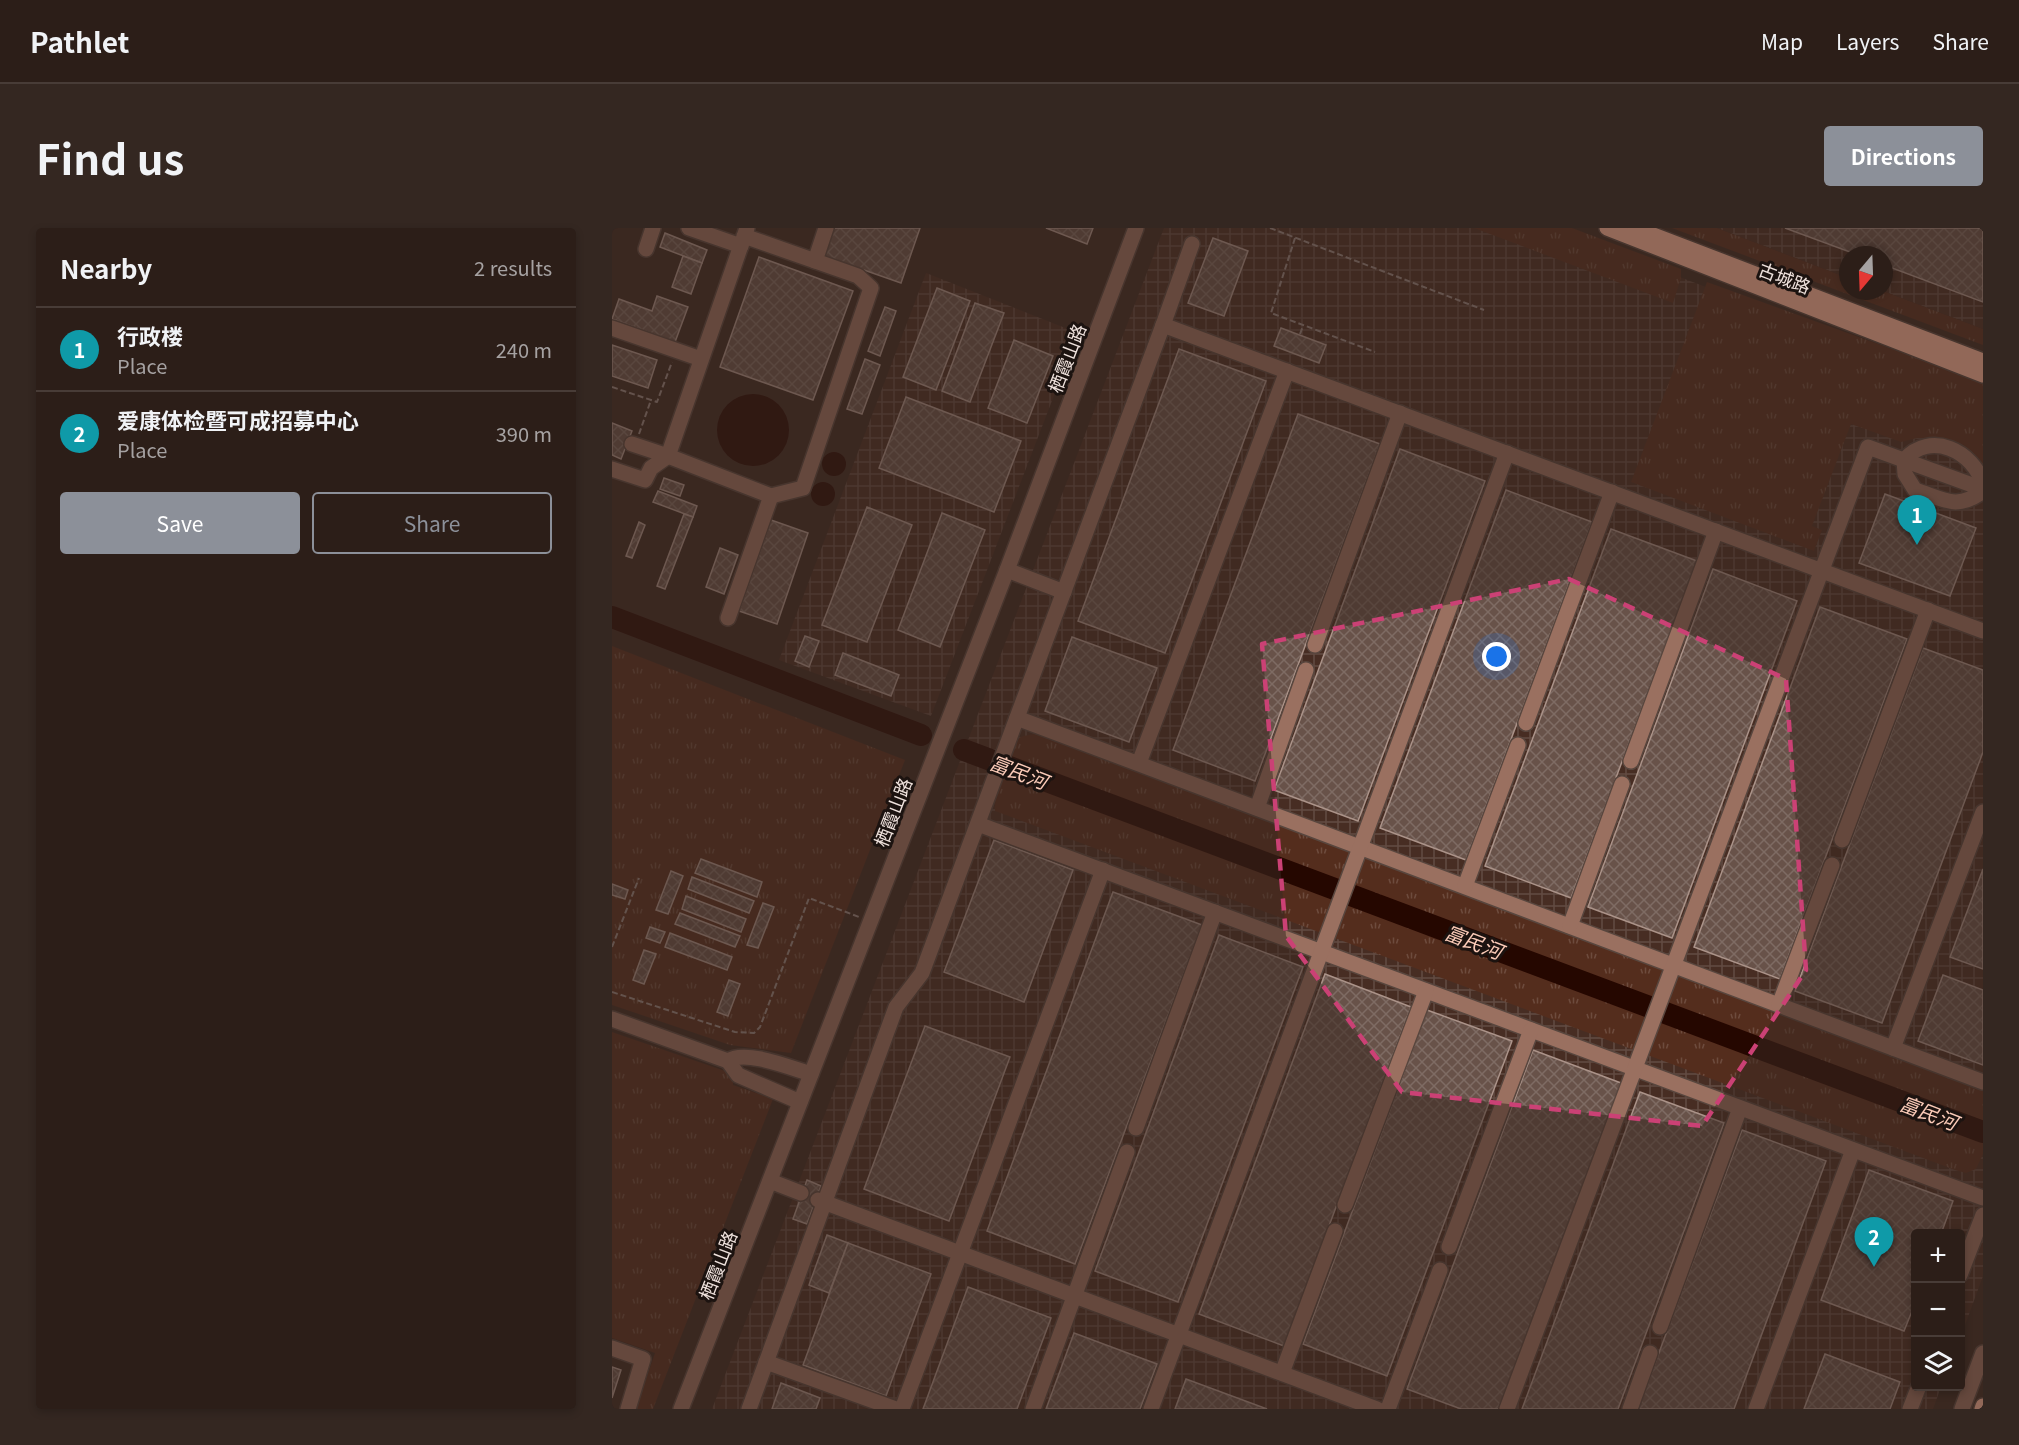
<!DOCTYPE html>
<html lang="en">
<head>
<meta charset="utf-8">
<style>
  :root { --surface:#2c1e18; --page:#342721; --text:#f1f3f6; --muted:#a6a2a2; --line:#483c37; --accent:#8c9099 }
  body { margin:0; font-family:Georgia,"Noto Sans SC",serif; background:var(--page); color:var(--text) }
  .controls { position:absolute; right:18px; bottom:18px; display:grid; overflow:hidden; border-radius:6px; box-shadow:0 3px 9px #0003 }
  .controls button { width:54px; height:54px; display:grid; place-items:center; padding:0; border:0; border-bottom:2px solid var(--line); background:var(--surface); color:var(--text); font:30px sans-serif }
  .compass { position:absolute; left:1227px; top:18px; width:54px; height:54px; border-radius:50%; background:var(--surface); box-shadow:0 3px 9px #0003; rotate:199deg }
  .you { position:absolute; left:885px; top:429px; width:21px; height:21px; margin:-15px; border:4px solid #fff; border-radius:50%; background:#1a73e8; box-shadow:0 0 0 9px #1a73e833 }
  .badge { display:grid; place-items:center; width:39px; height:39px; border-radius:50%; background:var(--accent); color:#fff; font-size:20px; font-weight:700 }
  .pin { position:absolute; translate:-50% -50px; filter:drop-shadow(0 2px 3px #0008) }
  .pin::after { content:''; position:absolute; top:32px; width:21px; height:18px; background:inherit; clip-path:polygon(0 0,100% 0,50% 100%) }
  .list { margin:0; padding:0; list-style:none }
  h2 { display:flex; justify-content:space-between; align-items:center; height:78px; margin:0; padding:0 24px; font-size:26px }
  h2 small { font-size:20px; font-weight:400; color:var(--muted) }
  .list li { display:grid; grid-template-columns:39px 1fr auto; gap:18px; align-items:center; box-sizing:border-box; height:84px; padding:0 24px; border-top:2px solid var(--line) }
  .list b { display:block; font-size:22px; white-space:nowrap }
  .list p { margin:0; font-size:20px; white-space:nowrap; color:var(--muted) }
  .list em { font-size:20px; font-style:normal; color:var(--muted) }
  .actions { display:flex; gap:12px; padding:18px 24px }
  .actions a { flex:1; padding:14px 0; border:2px solid var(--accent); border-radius:6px; text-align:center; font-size:21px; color:var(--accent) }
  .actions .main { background:var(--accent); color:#fff }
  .icon { flex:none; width:33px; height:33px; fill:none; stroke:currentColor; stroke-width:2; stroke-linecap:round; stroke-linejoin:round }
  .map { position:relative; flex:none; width:1371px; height:1181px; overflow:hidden; border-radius:6px }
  header { display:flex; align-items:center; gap:36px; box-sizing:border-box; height:84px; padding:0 30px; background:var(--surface); border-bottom:2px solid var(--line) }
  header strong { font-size:28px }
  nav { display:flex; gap:33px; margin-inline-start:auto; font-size:21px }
  .intro { display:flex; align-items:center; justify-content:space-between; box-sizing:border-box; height:144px; padding:0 36px }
  h1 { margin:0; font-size:42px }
  .button { padding:15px 27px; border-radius:6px; background:var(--accent); color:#fff; font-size:21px; font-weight:700 }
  main { display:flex; gap:36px; padding:0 36px }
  aside { flex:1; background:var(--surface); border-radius:6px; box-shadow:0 3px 9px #0003 }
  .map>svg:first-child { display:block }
  .industrial { fill:url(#industrial-grid) }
  .grass { fill:url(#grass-tufts) }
  .water { fill:#250700 }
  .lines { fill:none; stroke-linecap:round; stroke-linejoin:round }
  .river { stroke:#250700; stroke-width:22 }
  .building { fill:url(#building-cross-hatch); stroke:#ab9389; stroke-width:1.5 }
  .minor-casing { stroke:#58463e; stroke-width:18 }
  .major-casing { stroke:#58463e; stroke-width:18 }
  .path { stroke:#968680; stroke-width:2; stroke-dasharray:6 3; stroke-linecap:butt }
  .minor { stroke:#9a7060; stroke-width:15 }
  .major { stroke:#fcb79c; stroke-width:15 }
  .marked { fill:none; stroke:#cb4175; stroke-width:4.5; stroke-dasharray:12 8; stroke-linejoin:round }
  .labels { text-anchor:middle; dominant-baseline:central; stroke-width:6; stroke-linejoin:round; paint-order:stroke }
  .street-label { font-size:18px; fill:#f0e3de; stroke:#1c1310 }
  .water-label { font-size:20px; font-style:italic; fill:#facab7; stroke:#1c1310 }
</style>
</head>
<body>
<header>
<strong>Pathlet</strong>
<nav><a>Map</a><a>Layers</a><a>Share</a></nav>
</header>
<div class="intro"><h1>Find us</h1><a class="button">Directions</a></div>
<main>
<aside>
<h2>Nearby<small>2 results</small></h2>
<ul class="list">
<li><span class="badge" style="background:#0f9aa8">1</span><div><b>行政楼</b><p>Place</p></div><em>240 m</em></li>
<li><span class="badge" style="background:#0f9aa8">2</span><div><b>爱康体检暨可成招募中心</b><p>Place</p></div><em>390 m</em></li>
</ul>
<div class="actions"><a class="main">Save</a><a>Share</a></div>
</aside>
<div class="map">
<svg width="1371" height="1181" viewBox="0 0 1371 1181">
  <defs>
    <pattern id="industrial-grid" width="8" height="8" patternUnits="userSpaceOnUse" patternTransform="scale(1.5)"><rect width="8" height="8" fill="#472d23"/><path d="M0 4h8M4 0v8" fill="none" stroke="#624b42"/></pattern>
    <pattern id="grass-tufts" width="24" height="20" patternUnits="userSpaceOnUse" patternTransform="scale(1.5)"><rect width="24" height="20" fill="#542d1d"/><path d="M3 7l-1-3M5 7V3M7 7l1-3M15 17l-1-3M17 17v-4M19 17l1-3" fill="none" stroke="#6d4b3d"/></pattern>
    <pattern id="building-cross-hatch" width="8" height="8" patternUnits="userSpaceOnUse" patternTransform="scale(1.5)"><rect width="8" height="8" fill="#685249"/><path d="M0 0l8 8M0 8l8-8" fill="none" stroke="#7e6b63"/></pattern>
  </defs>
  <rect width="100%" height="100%" fill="#3b2820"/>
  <!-- industrial -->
  <g class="industrial">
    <path d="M552,0h386l433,164v884l-22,60 -1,-102h-44v152l25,1 -8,22h-1221z"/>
    <path d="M1105,0h266v101l-100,-38 1,-36h-36v23z"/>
    <path d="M314,45l152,60 -147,383 -152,-56z"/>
  </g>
  <!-- grass -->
  <g class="grass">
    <path d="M862,0h98l109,41v9l-8,25z"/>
    <path d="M1060,0h45l131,50v13h35l100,38v16z"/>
    <path d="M1095,54l276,100v87l-41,-30 -25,-1 -16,4 -50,-18 -39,102 10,4 -8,21 -183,-69z"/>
    <path d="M0,418l293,114 -114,293 -61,-8 -118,-40z"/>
    <path d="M423,506l14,3 934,351v66l-7,15 -10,4 -11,-3 -960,-359c-1,-14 12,-67 26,-74 4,-2 10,-2 14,-3z"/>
    <path d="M0,804l116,40 5,7v6l40,14 -120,310h-17l19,-56 -43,-15z"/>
  </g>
  <!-- water -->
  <g class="water">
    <circle cx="141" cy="202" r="36"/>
    <circle cx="222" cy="236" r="12"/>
    <circle cx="211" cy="266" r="12"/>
  </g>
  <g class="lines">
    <!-- river -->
    <g class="river">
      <path d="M0,389l309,118"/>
      <path d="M352,522l1019,382"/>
    </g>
  </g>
  <!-- building -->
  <g class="building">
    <path d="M222,0h86l-19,55 -77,-27z"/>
    <path d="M434,0h47l-6,16z"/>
    <path d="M1173,0h198v74l-99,-37v-10h-26z"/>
    <path d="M53,5l42,17 -5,13 -42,-16z"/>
    <path d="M601,10l35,13 -24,65 -36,-13z"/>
    <path d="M71,28l19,7 -11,31 -19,-7z"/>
    <path d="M147,29l94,34 -40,109 -93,-33z"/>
    <path d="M325,60l33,13 -34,89 -33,-13z"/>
    <path d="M45,68l31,11 -13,35 -63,-23 7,-20 33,12z"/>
    <path d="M363,75l29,10 -34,89 -28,-11z"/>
    <path d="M273,79l11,4 -16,45 -12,-5z"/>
    <path d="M669,100l45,17 -7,18 -45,-17z"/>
    <path d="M402,112l39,16 -26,67 -39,-15z"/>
    <path d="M0,117l45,15 -9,28 -36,-12z"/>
    <path d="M567,121l87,32 -101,272 -87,-32z"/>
    <path d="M253,131l15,6 -18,49 -15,-5z"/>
    <path d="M294,169l115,44 -27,71 -115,-44z"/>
    <path d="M686,186l82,30 -125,337 -82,-31z"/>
    <path d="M0,195l20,8 -11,28 -9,-4z"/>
    <path d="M788,221l85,32 -127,340 -84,-31z"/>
    <path d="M52,250l20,7 -4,11 -20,-7z"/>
    <path d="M894,262l86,32 -126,338 -86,-32z"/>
    <path d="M46,263l39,15 -4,11 -40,-15z"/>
    <path d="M1273,266l91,34 -26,68 -91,-33z"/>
    <path d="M255,279l45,18 -45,117 -45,-17z"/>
    <path d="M330,285l43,17 -45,117 -42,-17z"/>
    <path d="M72,286l9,3 -28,72 -8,-3z"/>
    <path d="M159,292l37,13 -31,91 -38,-13z"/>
    <path d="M27,294l6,3 -13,33 -6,-2z"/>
    <path d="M999,301l86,32 -126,337 -86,-32z"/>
    <path d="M108,320l18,7 -14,39 -18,-7z"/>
    <path d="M1101,341l84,32 -125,337 -84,-31z"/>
    <path d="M1208,379l87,32 -127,340 -86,-32z"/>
    <path d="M193,408l14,5 -10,26 -14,-6z"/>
    <path d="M460,409l85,31 -28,74 -84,-31z"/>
    <path d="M1311,420l60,22v82l-101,271 -87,-32z"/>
    <path d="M231,425l56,22 -8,21 -56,-21z"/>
    <path d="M382,612l79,30 -49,132 -80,-30z"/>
    <path d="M89,631l61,23 -5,15 -62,-24z"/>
    <path d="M1371,641v100l-33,-12z"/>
    <path d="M59,643l12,5 -15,38 -12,-4z"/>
    <path d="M80,649l62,24 -5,12 -61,-24z"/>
    <path d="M0,656l16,6 -3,9 -13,-4z"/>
    <path d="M501,664l89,33 -127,339 -88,-33z"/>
    <path d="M74,668l60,23 -5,13 -59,-23z"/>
    <path d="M151,675l11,4 -16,41 -11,-3z"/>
    <path d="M68,685l60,23 -5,11 -60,-23z"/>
    <path d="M38,699l15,5 -5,11 -14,-5z"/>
    <path d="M58,705l62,24 -5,13 -62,-23z"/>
    <path d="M607,707l84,32 -125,335 -83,-31z"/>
    <path d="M32,722l12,4 -12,30 -11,-4z"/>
    <path d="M713,746l86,33 -127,339 -85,-32z"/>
    <path d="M1331,747l40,15v75l-65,-24z"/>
    <path d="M117,752l11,4 -12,32 -11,-4z"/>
    <path d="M815,782l85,31 -125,335 -84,-32z"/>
    <path d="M313,798l85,31 -61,164 -85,-32z"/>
    <path d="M921,822l88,33 -122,326h-38l-54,-20z"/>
    <path d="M1028,864l84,31 -106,286h-96z"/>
    <path d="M1130,902l84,31 -92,248h-96z"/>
    <path d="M1257,942l84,31 -12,33h-25v67l-12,30 -83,-31z"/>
    <path d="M195,952l14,6 -14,38 -14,-5z"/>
    <path d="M215,1007l21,8 -19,50 -20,-8z"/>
    <path d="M236,1015l83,31 -45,122 -83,-31z"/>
    <path d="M356,1059l83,31 -34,91h-94z"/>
    <path d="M462,1105l83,31 -17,45h-94z"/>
    <path d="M1213,1126l75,28 -10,27h-86z"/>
    <path d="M0,1139l9,3 -9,28z"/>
    <path d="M574,1151l81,30h-92z"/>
    <path d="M169,1155l39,15 -4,11h-44z"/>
  </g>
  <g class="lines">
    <defs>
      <g id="minor">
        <path d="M77,0l52,18"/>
        <path d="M132,8l114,40 13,12 -68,200 -32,8 -103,-40 79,-228"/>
        <path d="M34,21l7,-21"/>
        <path d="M203,33l11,-33"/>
        <path d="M551,97l29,-81"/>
        <path d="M0,100l89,31"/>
        <path d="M20,216l36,12"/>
        <path d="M0,241l33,11 6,-12 17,-12"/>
        <path d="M1371,257c-9,-34 -53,-55 -79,-25l1,14 10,16c28,9 42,21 68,1"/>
        <path d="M395,342l57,22"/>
        <path d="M116,390l43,-122"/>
        <path d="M703,417l85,-232"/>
        <path d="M405,490l966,364"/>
        <path d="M914,495l86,-231"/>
        <path d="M1019,533l85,-230"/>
        <path d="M527,535l148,-392"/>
        <path d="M645,580l49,-138"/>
        <path d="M366,596l1005,374"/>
        <path d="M1230,612l86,-230"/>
        <path d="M853,658l53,-141"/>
        <path d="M958,698l52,-142"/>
        <path d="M1167,777l53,-140"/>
        <path d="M0,791l116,42"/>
        <path d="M1281,820l90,-236"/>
        <path d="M188,874l-62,-27 -10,-14c17,-12 63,7 83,13"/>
        <path d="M524,900l79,-216"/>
        <path d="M158,953l31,12"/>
        <path d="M206,972l559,209"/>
        <path d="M733,977l81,-214"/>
        <path d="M837,1019l82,-217"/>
        <path d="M1348,1047l23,-60"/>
        <path d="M1048,1099l80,-219"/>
        <path d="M0,1120l31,11 -15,50"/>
        <path d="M154,1134l130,47"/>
        <path d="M670,1145l53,-142"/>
        <path d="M69,1181l326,-839 129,-342"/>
        <path d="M137,1181l147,-402 26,-34 241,-648 820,306"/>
        <path d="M290,1181l201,-539"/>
        <path d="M421,1181l94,-257"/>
        <path d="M539,1181l356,-956"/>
        <path d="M776,1181l52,-139"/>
        <path d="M895,1181l361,-962 115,42"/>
        <path d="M1018,1181l20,-56"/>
        <path d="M1144,1181l97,-259"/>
        <path d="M1298,1181l9,-23"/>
        <path d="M1350,1181l21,-56"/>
      </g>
      <g id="major">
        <path d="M995,0l376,147"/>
        <path d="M1023,0l348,133"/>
        <path d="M1370,1181l1,-3"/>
      </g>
    </defs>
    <!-- minor casing -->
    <use href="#minor" class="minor-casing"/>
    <!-- major casing -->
    <use href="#major" class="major-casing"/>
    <!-- path -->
    <g class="path">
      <path d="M658,0l214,82"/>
      <path d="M683,10l-24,75 104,39"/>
      <path d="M688,106l3,-8"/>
      <path d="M0,159l45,15 15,-40"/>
      <path d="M27,206l12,-34"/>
      <path d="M0,719l27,-69"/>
      <path d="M0,764l123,40 19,1 6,-6 49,-129 50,19"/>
    </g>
    <!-- minor -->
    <use href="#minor" class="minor"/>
    <!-- major -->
    <use href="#major" class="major"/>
  </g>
  <!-- marked area -->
  <path d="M0 0H1371V1181H0ZM957,351l217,100 20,291 -104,156 -300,-34 -116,-156 -24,-292z" fill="#3b2820" fill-opacity=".55" fill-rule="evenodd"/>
  <path class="marked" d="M957,351l217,100 20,291 -104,156 -300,-34 -116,-156 -24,-292z"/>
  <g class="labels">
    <!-- street labels -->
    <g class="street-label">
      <text transform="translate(1173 49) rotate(21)">古城路</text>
      <text transform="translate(454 130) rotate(-69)">栖霞山路</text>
      <text transform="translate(280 584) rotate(-69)">栖霞山路</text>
      <text transform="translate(105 1037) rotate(-69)">栖霞山路</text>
    </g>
    <!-- water labels -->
    <g class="water-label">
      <text transform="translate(407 543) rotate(21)">富民河</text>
      <text transform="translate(862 713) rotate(21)">富民河</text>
      <text transform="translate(1317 884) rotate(21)">富民河</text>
    </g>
  </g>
</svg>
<div class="controls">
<button>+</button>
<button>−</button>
<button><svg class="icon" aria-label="layers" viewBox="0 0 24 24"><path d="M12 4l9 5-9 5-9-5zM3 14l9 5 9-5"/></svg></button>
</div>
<svg class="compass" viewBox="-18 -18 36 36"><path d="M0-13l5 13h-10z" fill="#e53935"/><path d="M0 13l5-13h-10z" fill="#a6a2a2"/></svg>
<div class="you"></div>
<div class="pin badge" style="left:1305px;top:317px;background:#0f9aa8">1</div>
<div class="pin badge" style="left:1262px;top:1039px;background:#0f9aa8">2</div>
</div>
</main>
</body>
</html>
